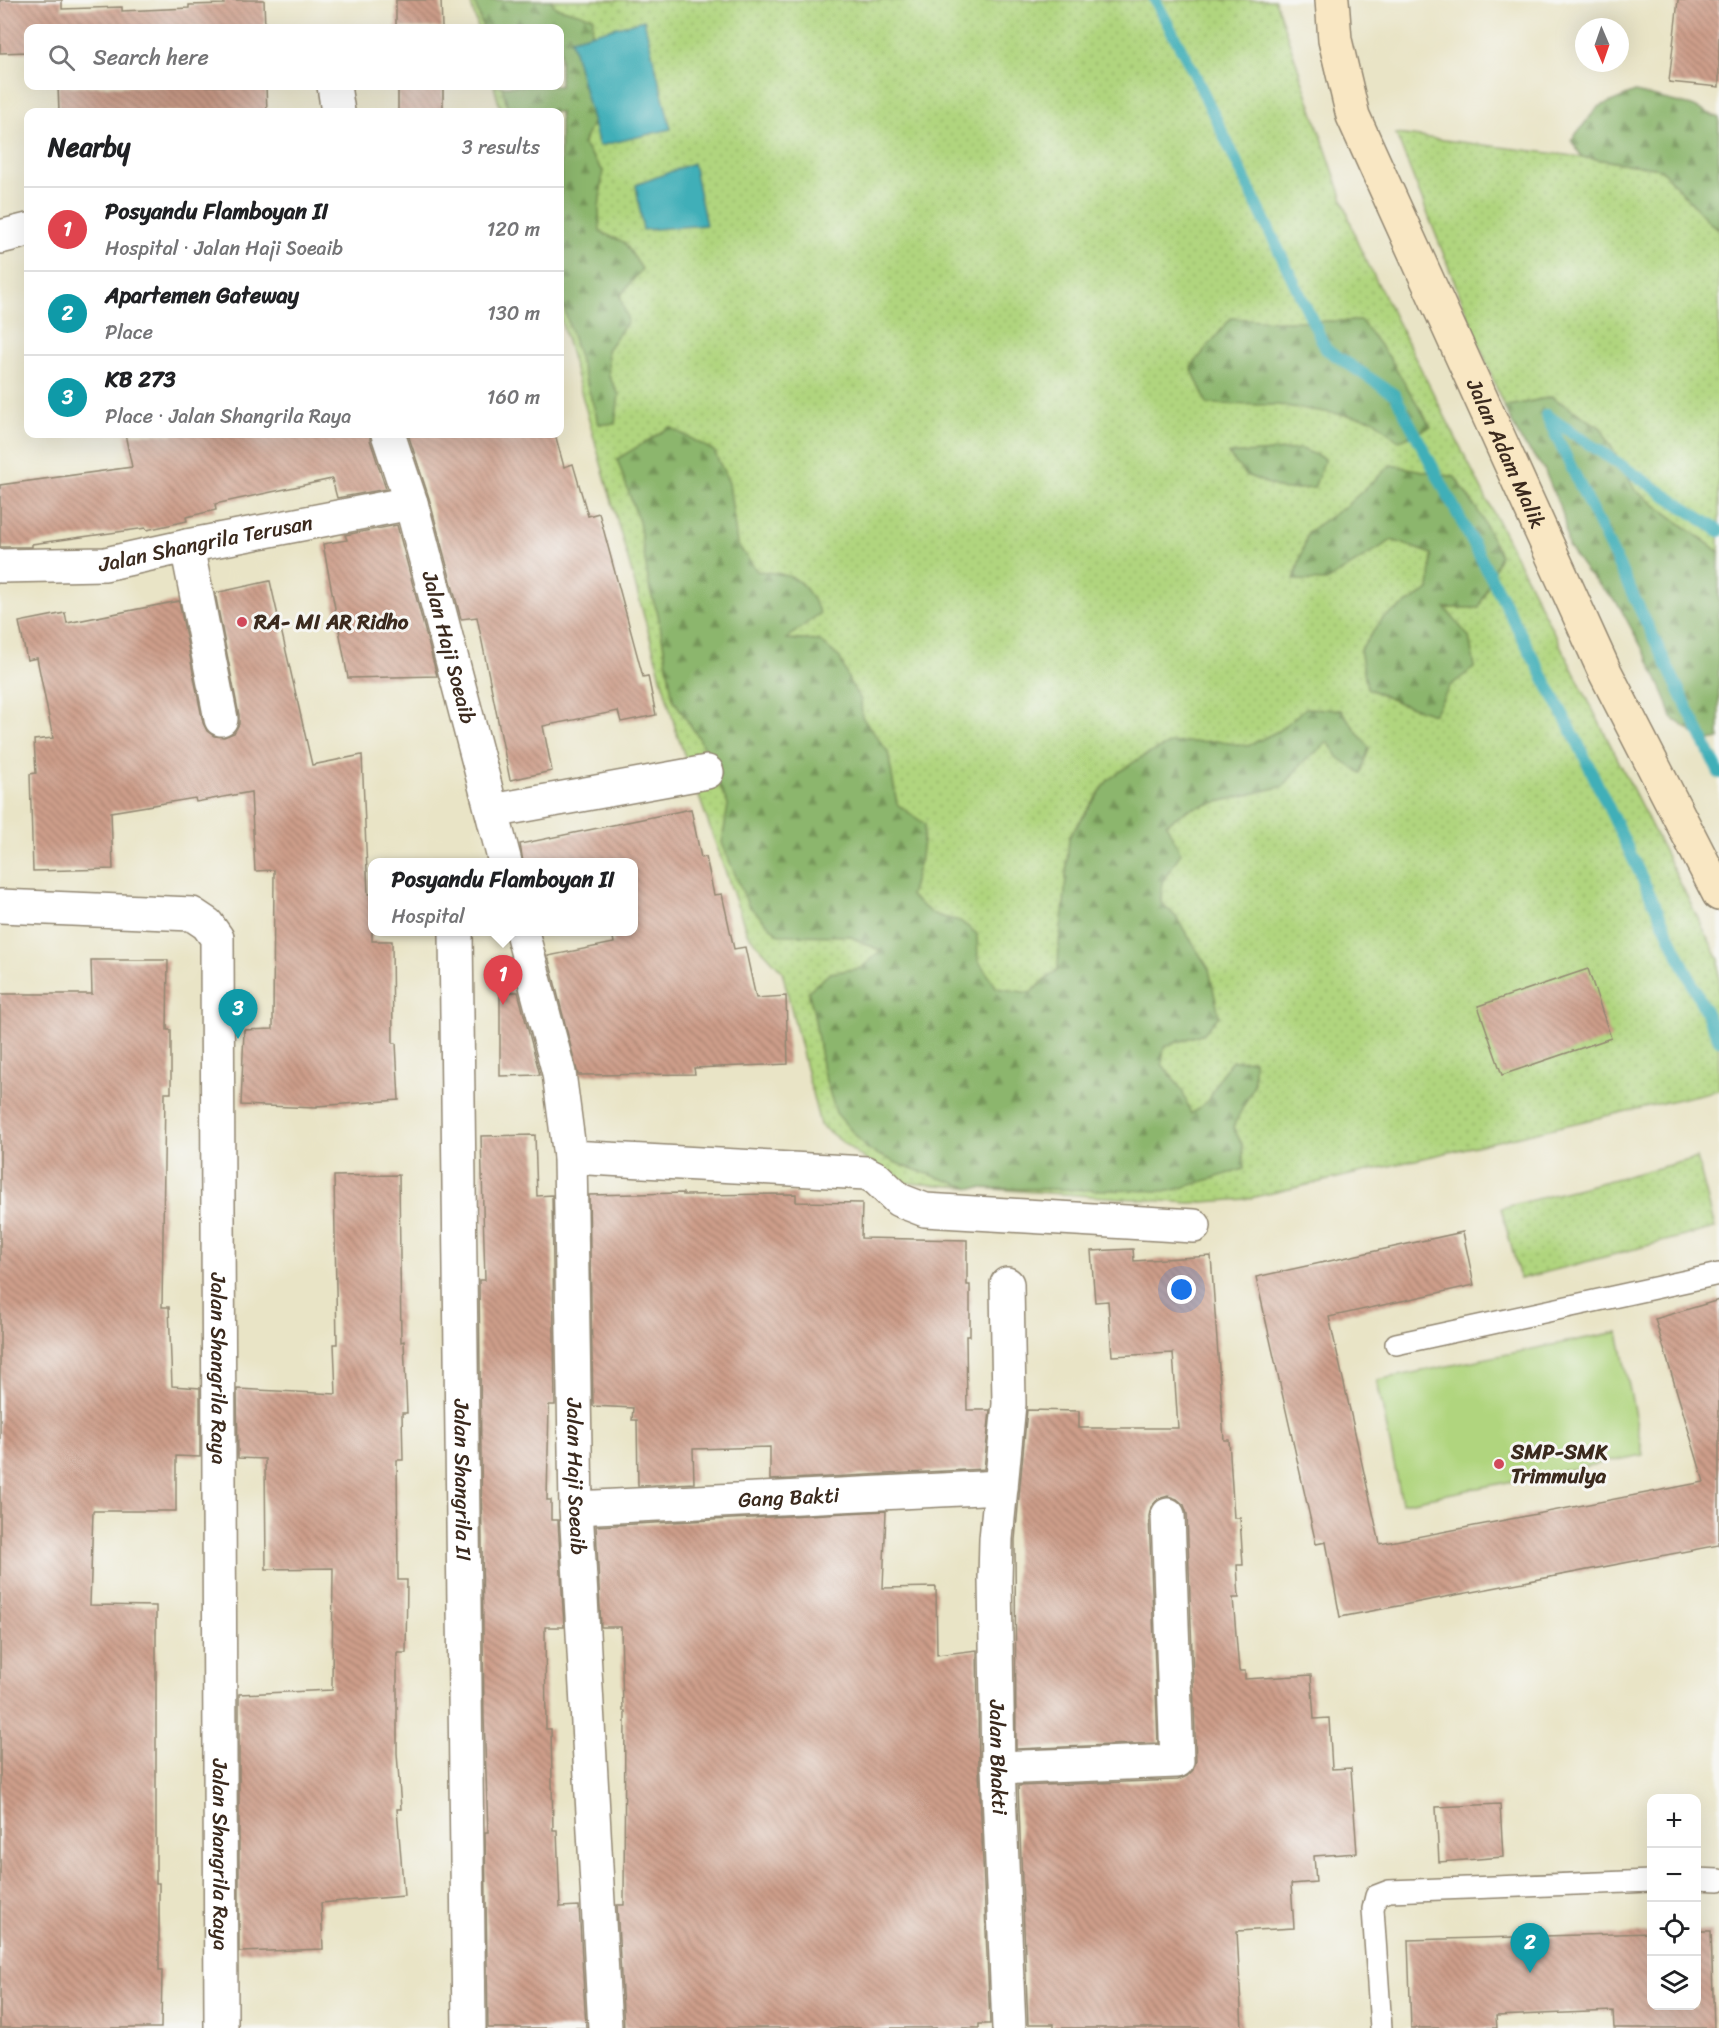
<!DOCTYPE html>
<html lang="en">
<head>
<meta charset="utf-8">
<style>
  :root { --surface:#fff; --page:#f2f2f2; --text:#202124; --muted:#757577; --line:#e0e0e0; --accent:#db2777 }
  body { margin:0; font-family:Sriracha,sans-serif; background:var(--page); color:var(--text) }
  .controls { position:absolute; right:18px; bottom:18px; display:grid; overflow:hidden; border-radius:12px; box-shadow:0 6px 24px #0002 }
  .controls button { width:54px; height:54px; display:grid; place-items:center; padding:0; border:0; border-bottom:2px solid var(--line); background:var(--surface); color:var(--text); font:30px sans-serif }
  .compass { position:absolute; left:1575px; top:18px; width:54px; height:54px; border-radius:50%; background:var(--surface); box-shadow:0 6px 24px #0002; rotate:178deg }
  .you { position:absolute; left:1182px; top:1290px; width:21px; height:21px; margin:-15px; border:4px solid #fff; border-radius:50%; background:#1a73e8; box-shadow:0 0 0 9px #1a73e833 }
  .badge { display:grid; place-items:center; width:39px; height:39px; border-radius:50%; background:var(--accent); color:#fff; font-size:20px; font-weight:700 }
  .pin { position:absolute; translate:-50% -50px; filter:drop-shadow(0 2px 3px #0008) }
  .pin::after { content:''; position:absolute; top:32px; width:21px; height:18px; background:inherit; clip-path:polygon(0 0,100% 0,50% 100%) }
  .popup { position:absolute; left:368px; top:858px; width:270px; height:78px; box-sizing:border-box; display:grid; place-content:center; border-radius:12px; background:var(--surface); filter:drop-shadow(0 2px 4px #0005); font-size:20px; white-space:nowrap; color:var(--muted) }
  .popup b { font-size:22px; color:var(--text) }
  .popup::after { content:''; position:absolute; left:50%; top:100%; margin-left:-12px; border:12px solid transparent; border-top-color:var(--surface) }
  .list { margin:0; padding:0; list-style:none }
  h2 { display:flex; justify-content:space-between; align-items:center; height:78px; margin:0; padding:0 24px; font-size:26px }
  h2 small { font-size:20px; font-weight:400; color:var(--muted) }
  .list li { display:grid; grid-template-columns:39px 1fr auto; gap:18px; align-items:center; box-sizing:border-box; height:84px; padding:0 24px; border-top:2px solid var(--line) }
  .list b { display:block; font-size:22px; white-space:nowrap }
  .list p { margin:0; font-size:20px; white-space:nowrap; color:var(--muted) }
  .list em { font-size:20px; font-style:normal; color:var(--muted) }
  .icon { flex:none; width:33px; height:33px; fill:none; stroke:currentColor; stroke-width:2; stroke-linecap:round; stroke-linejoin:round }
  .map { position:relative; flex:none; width:1719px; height:2028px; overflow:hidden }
  .search { position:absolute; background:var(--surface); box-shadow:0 6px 24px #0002; left:24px; top:24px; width:540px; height:66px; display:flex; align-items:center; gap:15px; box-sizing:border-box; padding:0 21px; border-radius:12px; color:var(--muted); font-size:22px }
  .panel { position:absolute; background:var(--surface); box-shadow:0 6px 24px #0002; left:24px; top:108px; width:540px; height:330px; border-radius:12px }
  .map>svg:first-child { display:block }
  .grass { fill:url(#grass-dots); stroke:#76804e; stroke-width:1.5 }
  .forest { fill:url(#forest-firs); stroke:#647046; stroke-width:1.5 }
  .park { fill:#b0d57e; stroke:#76804e; stroke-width:1.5 }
  .water { fill:#3fafb8; stroke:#3d6c6b; stroke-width:1.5 }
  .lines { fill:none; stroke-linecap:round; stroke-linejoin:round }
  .stream { stroke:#3fafb8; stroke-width:12 }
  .building { fill:url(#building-back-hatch) }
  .lane-casing { stroke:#928772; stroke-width:24 }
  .street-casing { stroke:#928772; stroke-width:36 }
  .secondary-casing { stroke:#928772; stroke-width:36 }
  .lane { stroke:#fff; stroke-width:21 }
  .street { stroke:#fff; stroke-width:33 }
  .secondary { stroke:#f9e7c3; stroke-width:33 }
  .poi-dot { fill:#d1495b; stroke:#f6f6f2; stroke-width:2 }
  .labels { text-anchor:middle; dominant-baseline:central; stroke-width:6; stroke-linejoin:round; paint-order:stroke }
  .street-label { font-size:21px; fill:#3b2a1e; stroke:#f6f6f2 }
  .poi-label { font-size:21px; font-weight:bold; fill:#3b2a1e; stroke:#f6f6f2; text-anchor:start }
</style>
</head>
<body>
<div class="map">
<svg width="1719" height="2028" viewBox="0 0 1719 2028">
  <defs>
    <pattern id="grass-dots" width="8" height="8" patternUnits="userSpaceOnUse" patternTransform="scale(1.5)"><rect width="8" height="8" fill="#b0d57e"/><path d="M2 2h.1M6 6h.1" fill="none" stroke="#98b76c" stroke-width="1.8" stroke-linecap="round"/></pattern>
    <pattern id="forest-firs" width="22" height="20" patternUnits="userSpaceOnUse" patternTransform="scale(1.5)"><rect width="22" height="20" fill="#8cb66d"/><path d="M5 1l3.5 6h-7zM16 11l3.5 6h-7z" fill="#749459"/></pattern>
    <pattern id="building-back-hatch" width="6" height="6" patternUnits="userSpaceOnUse" patternTransform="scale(1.5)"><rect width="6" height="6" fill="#ce9e8a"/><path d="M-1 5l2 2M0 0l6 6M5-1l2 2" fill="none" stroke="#a88170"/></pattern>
  </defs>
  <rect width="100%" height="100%" fill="#f6f6f2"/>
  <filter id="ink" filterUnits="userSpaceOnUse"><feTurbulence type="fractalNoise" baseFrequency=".0167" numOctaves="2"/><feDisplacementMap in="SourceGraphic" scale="12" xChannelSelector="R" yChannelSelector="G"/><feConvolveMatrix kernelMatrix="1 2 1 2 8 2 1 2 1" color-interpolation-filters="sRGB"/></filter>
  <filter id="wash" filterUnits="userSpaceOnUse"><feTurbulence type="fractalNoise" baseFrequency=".008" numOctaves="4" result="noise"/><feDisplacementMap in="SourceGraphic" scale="24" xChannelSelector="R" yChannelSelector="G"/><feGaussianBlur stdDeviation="1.35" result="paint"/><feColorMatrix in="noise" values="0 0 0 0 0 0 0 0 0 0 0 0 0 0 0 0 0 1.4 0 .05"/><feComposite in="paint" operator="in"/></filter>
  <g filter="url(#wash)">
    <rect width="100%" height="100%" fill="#e9e4c6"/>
    <!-- grass -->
    <g class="grass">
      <path d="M470,0h805l83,244 361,716v130l-473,109 -56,4 -295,-21 -75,-57 -38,-154 -35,-38 -70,-199 -117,-417v-205h-59l-7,-26h66v-58h-82z"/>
      <path d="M1396,134l186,23 79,12 49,54 9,6v323l-84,-62 -34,-62 -49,-31 -48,10z"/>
      <path d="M1697,1158l18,70 -195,51 -19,-71z"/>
    </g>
    <!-- forest -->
    <g class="forest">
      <path d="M474,0h77l4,7 38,10 -2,37 9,51 -17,39 20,27 -4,38 1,23 24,10 18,27 -22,27 8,25 -21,29 2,26 10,19 -4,29h-16l-39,-129v-183h-51l-7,-26h58v-58h-77z"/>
      <path d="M1635,92l57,14 27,12v110l-9,-5 -49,-54 -79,-12 -11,-17 27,-33z"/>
      <path d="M1231,318l46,3h84l28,36 42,70 -33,14 -25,-22 -95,-14 -71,-1 -16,-37z"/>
      <path d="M1552,397l49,31 34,62 84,62v187l-13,3 -34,-24 -6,-19 -18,-40 -30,-55 -30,-30 -20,-28 -5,-31 -19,-46 -23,-29 -17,-33z"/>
      <path d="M670,427l44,24 15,32 8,61 20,27c39,4 45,6 63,42l-34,26 34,2 20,17 10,25 11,17 1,17 26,35 9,52 28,20 -4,33 -11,39 24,19 26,6 17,13 1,26 19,28 33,5 28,-24 1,-25 5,-40 5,-67 39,-57 32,-22 31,-15 45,-2 32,5 30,-15 28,-23 35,2 28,38 -8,25 -22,-15 -11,-16 -27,22 -17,22 -95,23 -23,15 15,29 -19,29 -1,20 15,15 33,52 10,47 -15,17 -40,14 -2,17 20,26 9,24 18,-14 11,-24 12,-15 22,-1v25l-21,42 9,17 2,25 -73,22 -201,-3 -69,-23 -33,-15 -32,-37 -13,-42 -9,-57 -6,-23 22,-18 31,-5 20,-17 -32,-15 -70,-1 -31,-30 -26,-62 6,-38 -29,-67 -26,-39 -15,-85 -8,-23 -11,-69 -22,-63z"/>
      <path d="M1302,449l23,10 -11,29 -30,2 -38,-15 -18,-21z"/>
      <path d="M1391,465l64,12 23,34 22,44 -21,53h-34l24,29 6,30 -25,19 -16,28 -35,-11 -32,-15 -7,-38 23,-32 46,-28 3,-36 -40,-14 -66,41 -32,-1 14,-48 39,-27z"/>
    </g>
    <!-- park -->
    <path class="park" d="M1618,1332l25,123 -241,48 -25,-123z"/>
    <!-- water -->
    <g class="water">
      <path d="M644,20l27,109 -72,17 -28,-107z"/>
      <path d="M693,163l13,62 -63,5 -7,-45z"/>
    </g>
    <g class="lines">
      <!-- stream -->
      <g class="stream">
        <path d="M1155,0l37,69 134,280 69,46 181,344 143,301"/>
        <path d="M1719,531l-173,-116 173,358"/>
      </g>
    </g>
    <g id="blocks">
      <!-- building -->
      <g class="building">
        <path d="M0,0h62v9l60,-2v4l67,-3v-3l35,-1v-4h40l1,28h-237v24l-28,1z"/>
        <path d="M396,0h45l1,28h-46z"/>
        <path d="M1678,0h41v87l-50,-5z"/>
        <path d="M58,86h208l1,26h-208z"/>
        <rect x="398" y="86" width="45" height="26"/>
        <path d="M125,434h245v6l16,49 -49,9 -5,-19 -117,25 1,6 -30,7 1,4 -40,9 -1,-2 -114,16v3h-32v-62l132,-18z"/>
        <path d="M408,434h147l9,33 9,-3 15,52 11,-3 44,164 5,-1 8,39 -35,7 -3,-11 -75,15 9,45 -42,9 -33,-163 -16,2 -32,-121z"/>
        <path d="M397,525l40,151 -89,2 -25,-134 24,-4 -2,-5z"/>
        <path d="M270,581l42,184 50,-10 6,139h4v47h20l1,102h3l3,57 -82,6v2l-76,-3 3,-75 29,-1 1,-159 -19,1 -4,-79 -55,10 -1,-4 -84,14 2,57 -80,2 -3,-97 6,-1 -2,-33 19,-2 -16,-80 -10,2 -8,-38 46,-9 2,10 112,-22 24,122 4,8 7,5 10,1 10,-4 5,-9v-9l-24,-122z"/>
        <path d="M691,809l10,49 5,-1 8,38 8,-1 12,55 11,-2 11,51 30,-2 2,68 -94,4 1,6 -117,1 -30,-119 66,-13 -2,-11h21v-70h-110l-3,-18z"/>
        <path d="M91,960h77l-1,70h4v63h-6l-3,214h7l3,79 28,2v69l-24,-1v55h-83l-3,94 66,1v277h3v87h3l-1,58h-161v-1034h92z"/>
        <path d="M1588,969l23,69 -109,37 -24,-69z"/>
        <path d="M500,992h18l22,83 -40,1z"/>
        <path d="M535,1135l2,61 15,-1 3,210h-6l-2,95h4v20h7l6,107h-19l1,102h5l2,101h4l3,77 19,-1 7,122h-98l-3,-196h3l-4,-115 -5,-437h6l-4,-144z"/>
        <path d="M399,1175l2,167 3,-1 3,72h-5l1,47h-6l1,120h9l-1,73h-9v100l4,56h-4l7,87 -83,7 2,46 -84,3v-258l93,-4 1,-122 -67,1 -1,-110 -27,-1 -1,-69 99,5 -2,-50h3l-3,-168z"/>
        <path d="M683,1193v2l113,-1v8l66,1 -1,35 106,2v45h3v51h-4l1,74h23l-6,59 -214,11v-33l-77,2 1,34 -56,3 -1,-66h-5l1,-12 -40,-2 -4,-211z"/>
        <path d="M1463,1232l11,53 -145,32 51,227 324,-62 -49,-163 64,-19v245l-379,72 -14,-75 -10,2 -60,-267z"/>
        <path d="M1133,1249l1,12 77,-5 13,184h5l5,78h6l3,47h-6l2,33h-6l6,73h6v8l66,-4 3,44 15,-1 3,51 19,-1 6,85 -43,3 2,26 -25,2 3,44 -57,3 5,97h-188v-4h-26l-10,-238 160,-6 9,-4 6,-6 3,-9 -9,-247 -3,-9 -7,-6 -9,-3 -10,3 -7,8 -2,9 9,227 -142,6 -1,-209 12,-130 52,1v17h99l-5,-75 -61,3 -4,-55 -13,1 -4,-51z"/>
        <path d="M886,1511l-3,77 53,-1 1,68 40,-5 2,119 11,255h-11v4h-355l-7,-123h7l1,-194h-2l-2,-84h-20l-5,-101z"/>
        <path d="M1500,1804l3,53 -64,5 -3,-55z"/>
        <path d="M1696,1931h15l3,97h-100l-1,-17 -117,5 1,12h-86l-3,-88 244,-7v73h44z"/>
      </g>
    </g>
  </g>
  <g filter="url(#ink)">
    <use href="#blocks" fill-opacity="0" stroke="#928772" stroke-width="1.5"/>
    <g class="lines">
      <defs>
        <g id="lane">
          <path d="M1396,1344l323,-70"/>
          <path d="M1696,1879l23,1"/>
          <path d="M1381,2028l-8,-119 3,-13 13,-5 263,-10"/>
        </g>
        <g id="street">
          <path d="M334,86l4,26"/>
          <path d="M0,237l28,-7"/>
          <path id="s1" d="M388,434l23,69 94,359"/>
          <path d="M187,546l34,173"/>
          <path id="s2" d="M0,566l105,-2 82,-18 224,-43"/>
          <path d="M492,811l215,-39"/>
          <path id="s3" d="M0,906l192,8 15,10 10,14 4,1090"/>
          <path id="s4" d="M456,932l13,1096"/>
          <path id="s5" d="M522,932l37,141 11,84 6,351 29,520"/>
          <path d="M570,1157l296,16 10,5 23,22 26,10 269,16"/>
          <path id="s6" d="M1007,1284l2,120 -13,135 -1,41 3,188 11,260"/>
          <path id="s7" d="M576,1508l425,-21"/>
          <path d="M998,1768l179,-7 -9,-246"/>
        </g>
        <g id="secondary">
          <path id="s8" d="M1332,0l3,40 18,76 251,554 115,224"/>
        </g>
      </defs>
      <!-- lane casing -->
      <use href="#lane" class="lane-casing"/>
      <!-- street casing -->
      <use href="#street" class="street-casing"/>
      <!-- secondary casing -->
      <use href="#secondary" class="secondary-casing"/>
      <!-- lane -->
      <use href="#lane" class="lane"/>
      <!-- street -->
      <use href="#street" class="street"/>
      <!-- secondary -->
      <use href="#secondary" class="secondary"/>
    </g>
  </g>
  <!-- markers -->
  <g class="poi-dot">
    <circle cx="242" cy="622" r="6"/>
    <circle cx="1499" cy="1464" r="6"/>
  </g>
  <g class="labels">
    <!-- street labels -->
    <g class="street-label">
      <text stroke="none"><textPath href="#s8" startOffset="489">Jalan Adam Malik</textPath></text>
      <text stroke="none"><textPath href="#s2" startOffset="208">Jalan Shangrila Terusan</textPath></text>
      <text stroke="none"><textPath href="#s1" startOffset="222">Jalan Haji Soeaib</textPath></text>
      <text stroke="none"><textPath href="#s3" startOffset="658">Jalan Shangrila Raya</textPath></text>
      <text stroke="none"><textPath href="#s5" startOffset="550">Jalan Haji Soeaib</textPath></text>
      <text stroke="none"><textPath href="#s4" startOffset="548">Jalan Shangrila II</textPath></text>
      <text stroke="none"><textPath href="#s7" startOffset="213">Gang Bakti</textPath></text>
      <text stroke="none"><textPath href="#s6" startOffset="474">Jalan Bhakti</textPath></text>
      <text stroke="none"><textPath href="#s3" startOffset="1144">Jalan Shangrila Raya</textPath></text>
    </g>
    <!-- poi labels -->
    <g class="poi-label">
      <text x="254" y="622">RA- MI AR Ridho</text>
      <text x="1511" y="1452">SMP-SMK<tspan x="1511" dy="24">Trimmulya</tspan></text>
    </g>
  </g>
</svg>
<div class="controls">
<button>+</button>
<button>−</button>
<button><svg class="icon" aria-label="locate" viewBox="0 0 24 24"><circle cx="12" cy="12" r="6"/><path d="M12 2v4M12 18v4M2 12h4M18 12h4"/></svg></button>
<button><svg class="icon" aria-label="layers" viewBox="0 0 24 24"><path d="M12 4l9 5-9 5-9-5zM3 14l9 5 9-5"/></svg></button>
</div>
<svg class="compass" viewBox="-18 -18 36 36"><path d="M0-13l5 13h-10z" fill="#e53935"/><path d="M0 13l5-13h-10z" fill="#757577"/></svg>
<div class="you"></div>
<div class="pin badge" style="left:503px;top:1005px;background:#e0444e">1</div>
<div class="popup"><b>Posyandu Flamboyan II</b>Hospital</div>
<div class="pin badge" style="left:1530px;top:1973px;background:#0f9aa8">2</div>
<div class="pin badge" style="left:238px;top:1039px;background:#0f9aa8">3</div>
<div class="search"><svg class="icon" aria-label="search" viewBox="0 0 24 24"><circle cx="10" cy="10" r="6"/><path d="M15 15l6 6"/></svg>Search here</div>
<section class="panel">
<h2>Nearby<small>3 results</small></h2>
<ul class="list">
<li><span class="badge" style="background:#e0444e">1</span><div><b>Posyandu Flamboyan II</b><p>Hospital · Jalan Haji Soeaib</p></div><em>120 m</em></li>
<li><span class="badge" style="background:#0f9aa8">2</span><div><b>Apartemen Gateway</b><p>Place</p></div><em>130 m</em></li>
<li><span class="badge" style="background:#0f9aa8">3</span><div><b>KB 273</b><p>Place · Jalan Shangrila Raya</p></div><em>160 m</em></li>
</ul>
</section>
</div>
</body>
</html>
